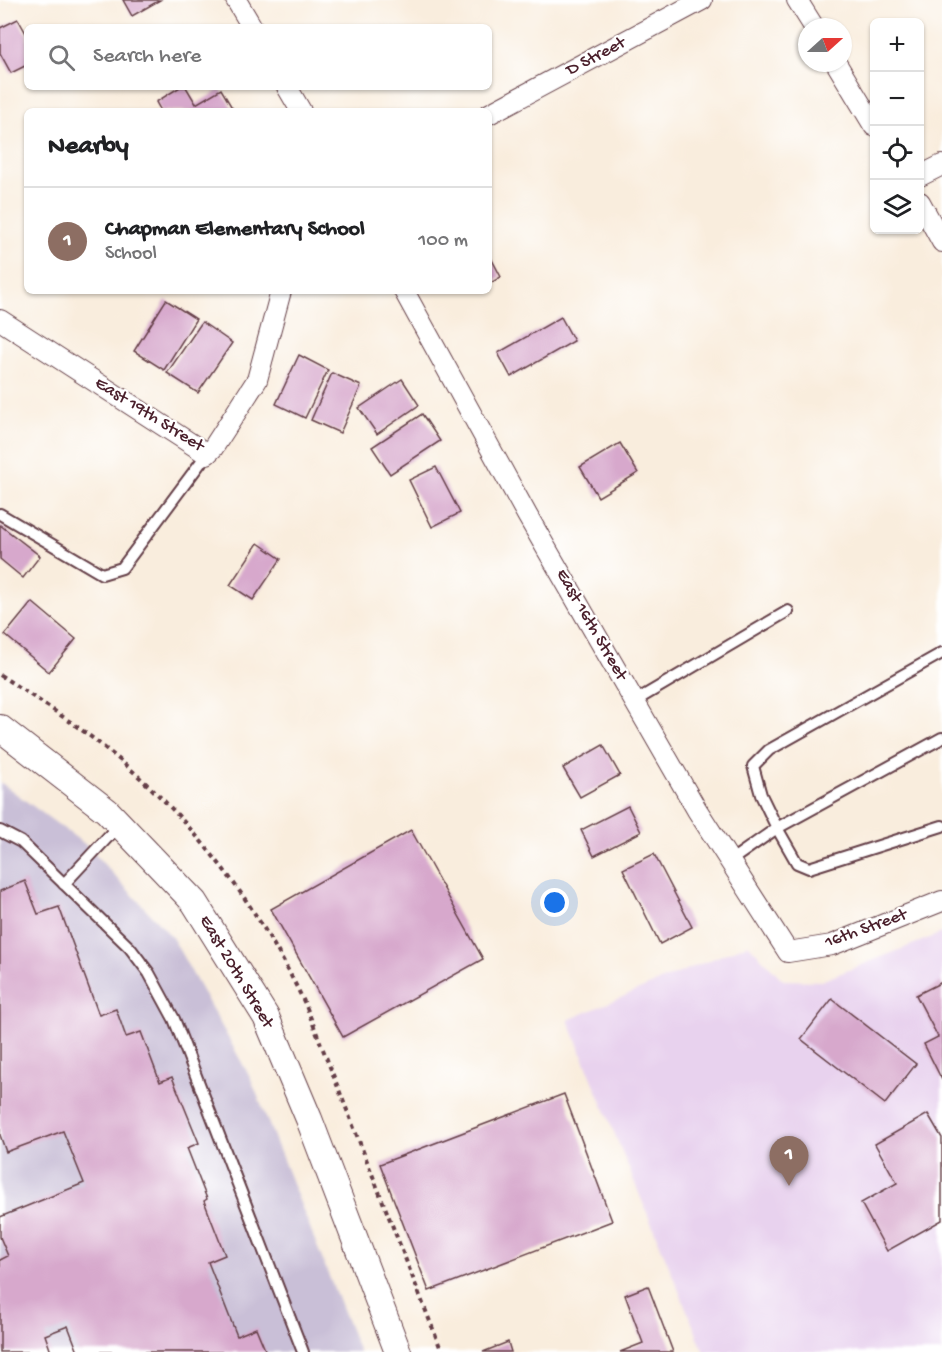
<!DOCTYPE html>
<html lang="en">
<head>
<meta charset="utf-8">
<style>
  :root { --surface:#fff; --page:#f6f6f6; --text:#202124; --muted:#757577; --line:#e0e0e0; --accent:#1a73e8 }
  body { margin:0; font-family:"Gochi Hand",sans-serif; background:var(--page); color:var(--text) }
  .controls { position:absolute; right:18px; top:18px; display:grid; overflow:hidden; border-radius:9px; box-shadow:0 2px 4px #0004 }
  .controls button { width:54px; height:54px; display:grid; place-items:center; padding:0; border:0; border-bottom:2px solid var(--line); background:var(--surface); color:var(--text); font:30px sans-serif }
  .compass { position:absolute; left:798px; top:18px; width:54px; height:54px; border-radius:50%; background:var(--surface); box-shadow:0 2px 4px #0004; rotate:69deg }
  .you { position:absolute; left:555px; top:903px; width:21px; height:21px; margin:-15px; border:4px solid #fff; border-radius:50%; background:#1a73e8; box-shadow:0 0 0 9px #1a73e833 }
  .badge { display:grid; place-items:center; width:39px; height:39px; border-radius:50%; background:var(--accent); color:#fff; font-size:20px; font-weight:700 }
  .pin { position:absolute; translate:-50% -50px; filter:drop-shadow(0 2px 3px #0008) }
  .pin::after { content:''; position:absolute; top:32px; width:21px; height:18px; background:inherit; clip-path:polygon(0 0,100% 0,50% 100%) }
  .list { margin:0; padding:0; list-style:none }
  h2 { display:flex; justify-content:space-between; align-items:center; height:78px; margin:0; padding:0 24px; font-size:26px }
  h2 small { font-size:20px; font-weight:400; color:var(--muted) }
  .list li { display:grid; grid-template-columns:39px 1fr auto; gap:18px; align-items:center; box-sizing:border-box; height:108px; padding:0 24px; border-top:2px solid var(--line) }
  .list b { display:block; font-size:22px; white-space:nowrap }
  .list p { margin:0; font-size:20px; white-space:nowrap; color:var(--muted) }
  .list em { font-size:20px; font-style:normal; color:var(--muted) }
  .icon { flex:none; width:33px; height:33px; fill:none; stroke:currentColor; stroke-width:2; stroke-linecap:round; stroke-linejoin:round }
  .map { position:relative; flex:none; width:942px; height:1352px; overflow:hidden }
  .search { position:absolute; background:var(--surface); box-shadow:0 2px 4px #0004; left:24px; top:24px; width:468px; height:66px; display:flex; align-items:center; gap:15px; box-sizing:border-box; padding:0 21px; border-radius:9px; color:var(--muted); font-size:22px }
  .panel { position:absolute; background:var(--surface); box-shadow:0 2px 4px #0004; left:24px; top:108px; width:468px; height:186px; border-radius:9px }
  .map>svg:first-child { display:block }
  .built { fill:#e8d2ee }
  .industrial { fill:#c9bfd7 }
  .building { fill:#d7a8cc }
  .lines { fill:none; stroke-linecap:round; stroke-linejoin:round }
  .service-casing { stroke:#643e46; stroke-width:14 }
  .minor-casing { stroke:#643e46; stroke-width:22 }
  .tertiary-casing { stroke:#643e46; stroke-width:28 }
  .path { stroke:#643e46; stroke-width:4; stroke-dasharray:4.5 4.5; stroke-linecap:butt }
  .service { stroke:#fff; stroke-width:10 }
  .minor { stroke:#fff; stroke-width:20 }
  .tertiary { stroke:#fff; stroke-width:26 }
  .labels { text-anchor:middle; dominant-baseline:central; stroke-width:4.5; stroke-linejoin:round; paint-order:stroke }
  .street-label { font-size:18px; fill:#4a1f2b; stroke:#fff }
</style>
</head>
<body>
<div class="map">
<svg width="942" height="1352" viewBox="0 0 942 1352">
  <rect width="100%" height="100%" fill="#fff"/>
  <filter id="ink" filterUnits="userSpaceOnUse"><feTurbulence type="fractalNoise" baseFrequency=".0167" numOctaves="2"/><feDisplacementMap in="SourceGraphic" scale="12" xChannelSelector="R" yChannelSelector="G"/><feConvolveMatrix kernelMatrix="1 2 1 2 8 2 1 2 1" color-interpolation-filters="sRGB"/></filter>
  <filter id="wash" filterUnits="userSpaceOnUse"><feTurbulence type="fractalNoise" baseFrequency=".008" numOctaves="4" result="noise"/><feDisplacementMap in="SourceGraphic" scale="24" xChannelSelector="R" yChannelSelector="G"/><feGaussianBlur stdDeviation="1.35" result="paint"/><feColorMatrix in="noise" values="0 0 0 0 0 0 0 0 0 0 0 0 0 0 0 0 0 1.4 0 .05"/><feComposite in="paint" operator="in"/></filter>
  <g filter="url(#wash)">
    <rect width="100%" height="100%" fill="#f9eddd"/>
    <!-- built -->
    <path class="built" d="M942,933v419h-238l-136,-332 180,-76 35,36 38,1z"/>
    <!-- industrial -->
    <path class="industrial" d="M0,782l86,63 86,92 79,142 108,273h-359z"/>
    <g id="blocks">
      <!-- building -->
      <g class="building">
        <path d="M123,0h37l-28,16z"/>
        <path d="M18,19l9,16v30l-16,8 -11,-20v-25z"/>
        <path d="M180,87h6l10,17 25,-15 13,22h-73l-5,-9z"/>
        <path d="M489,254l12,23 -12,7z"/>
        <path d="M166,300l30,19 -32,51 -30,-19z"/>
        <path d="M561,317l13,24 -63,36 -13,-24z"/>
        <path d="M202,322l30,21 -34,50 -31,-20z"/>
        <path d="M299,355l29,15 -23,48 -29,-14z"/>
        <path d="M332,373l29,13 -21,47 -29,-13z"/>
        <path d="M402,379l17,26 -42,29 -18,-26z"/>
        <path d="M422,414l18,27 -50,33 -18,-27z"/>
        <path d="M620,443l18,30 -40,24 -18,-30z"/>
        <path d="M436,467l24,46 -28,14 -23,-47z"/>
        <path d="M0,525l40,31 -17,22 -23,-19z"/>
        <path d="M258,543l23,16 -28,41 -23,-15z"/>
        <path d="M32,602l44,37 -27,33 -44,-37z"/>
        <path d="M603,745l17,30 -40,22 -17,-29z"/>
        <path d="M628,806l13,26 -47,24 -13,-26z"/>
        <path d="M411,830l72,129 -140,78 -72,-128z"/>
        <path d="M654,854l38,73 -32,17 -37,-75z"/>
        <path d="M25,881l13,33 21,-7 40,108 17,-6 10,28 15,-5 19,50 12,-5 27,66 -12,5 20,51 -3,2 21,54 -17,7 29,74 19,-8 10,24h-188l-10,-26 -23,9 6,17h-51v-92l8,-4 -8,-19v-20l84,-34 -21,-52 -57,21 -6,-17v-244z"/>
        <path d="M942,982v98l-18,-36 14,-7 -22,-42z"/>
        <path d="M832,999l84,65 -31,40 -84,-65z"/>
        <path d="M564,1094l48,127 -183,70 -49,-127z"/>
        <path d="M928,1114l14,24v82l-55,31 -26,-48 36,-20 -22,-39z"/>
        <path d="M648,1286l25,66h-53l23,-9 -18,-48z"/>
        <path d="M508,1342l3,10h-28z"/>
      </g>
    </g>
  </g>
  <g filter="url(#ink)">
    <use href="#blocks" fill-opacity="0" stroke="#643e46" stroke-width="1.5"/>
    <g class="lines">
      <defs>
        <g id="service">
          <path d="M0,514l102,60 20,-6 85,-114"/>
          <path d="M942,653l-173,97 -16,16 8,29 16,33 20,35 12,5 133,-42"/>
          <path d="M635,701l153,-90"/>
          <path d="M0,831l21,11 109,106 19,25 25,46 129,333"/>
          <path d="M730,861l47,-33 165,-90"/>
          <path d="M64,884l56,-60"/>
        </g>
        <g id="minor">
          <path d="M236,0l16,27"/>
          <path d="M797,0l17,27"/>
          <path d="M836,63l38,63"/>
          <path d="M287,87l14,24"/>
          <path d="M489,114l213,-114"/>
          <path d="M920,176l22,-11"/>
          <path d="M920,202l22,40"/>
          <path d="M404,291l123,224 170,295 91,142 44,-7 110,-44"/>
          <path d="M0,320l207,134 6,-6 44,-68 24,-89"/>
        </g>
        <path id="tertiary" d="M0,728l107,83 87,91 72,115 43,102 89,233"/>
      </defs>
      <!-- service casing -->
      <use href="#service" class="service-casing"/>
      <!-- minor casing -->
      <use href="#minor" class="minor-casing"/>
      <!-- tertiary casing -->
      <use href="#tertiary" class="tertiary-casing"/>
      <!-- path -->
      <path class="path" d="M0,675c36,24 72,46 105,73 87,69 154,158 201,258l136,346"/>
      <!-- service -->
      <use href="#service" class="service"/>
      <!-- minor -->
      <use href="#minor" class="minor"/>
      <!-- tertiary -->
      <use href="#tertiary" class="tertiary"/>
    </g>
  </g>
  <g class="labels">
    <!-- street labels -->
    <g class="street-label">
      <text transform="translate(596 57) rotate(-28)">D Street</text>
      <text transform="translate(149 415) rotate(32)">East 19th Street</text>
      <text transform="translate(591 625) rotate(60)">East 16th Street</text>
      <text transform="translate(866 929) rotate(-20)">16th Street</text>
      <text transform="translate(236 972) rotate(59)">East 20th Street</text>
    </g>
  </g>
</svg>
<div class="controls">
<button>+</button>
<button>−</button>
<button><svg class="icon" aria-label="locate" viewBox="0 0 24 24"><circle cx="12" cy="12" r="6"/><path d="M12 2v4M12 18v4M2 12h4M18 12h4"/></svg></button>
<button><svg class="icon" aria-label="layers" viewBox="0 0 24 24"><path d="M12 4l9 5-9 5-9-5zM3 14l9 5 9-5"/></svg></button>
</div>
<svg class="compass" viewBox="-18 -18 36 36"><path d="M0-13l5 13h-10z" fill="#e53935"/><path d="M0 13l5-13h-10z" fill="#757577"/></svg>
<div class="you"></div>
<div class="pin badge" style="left:789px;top:1186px;background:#8d6e63">1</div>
<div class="search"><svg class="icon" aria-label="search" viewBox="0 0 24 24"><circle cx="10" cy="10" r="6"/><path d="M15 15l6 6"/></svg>Search here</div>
<section class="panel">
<h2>Nearby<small></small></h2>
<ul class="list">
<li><span class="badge" style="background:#8d6e63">1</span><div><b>Chapman Elementary School</b><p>School</p></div><em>100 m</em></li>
</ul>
</section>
</div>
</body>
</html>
